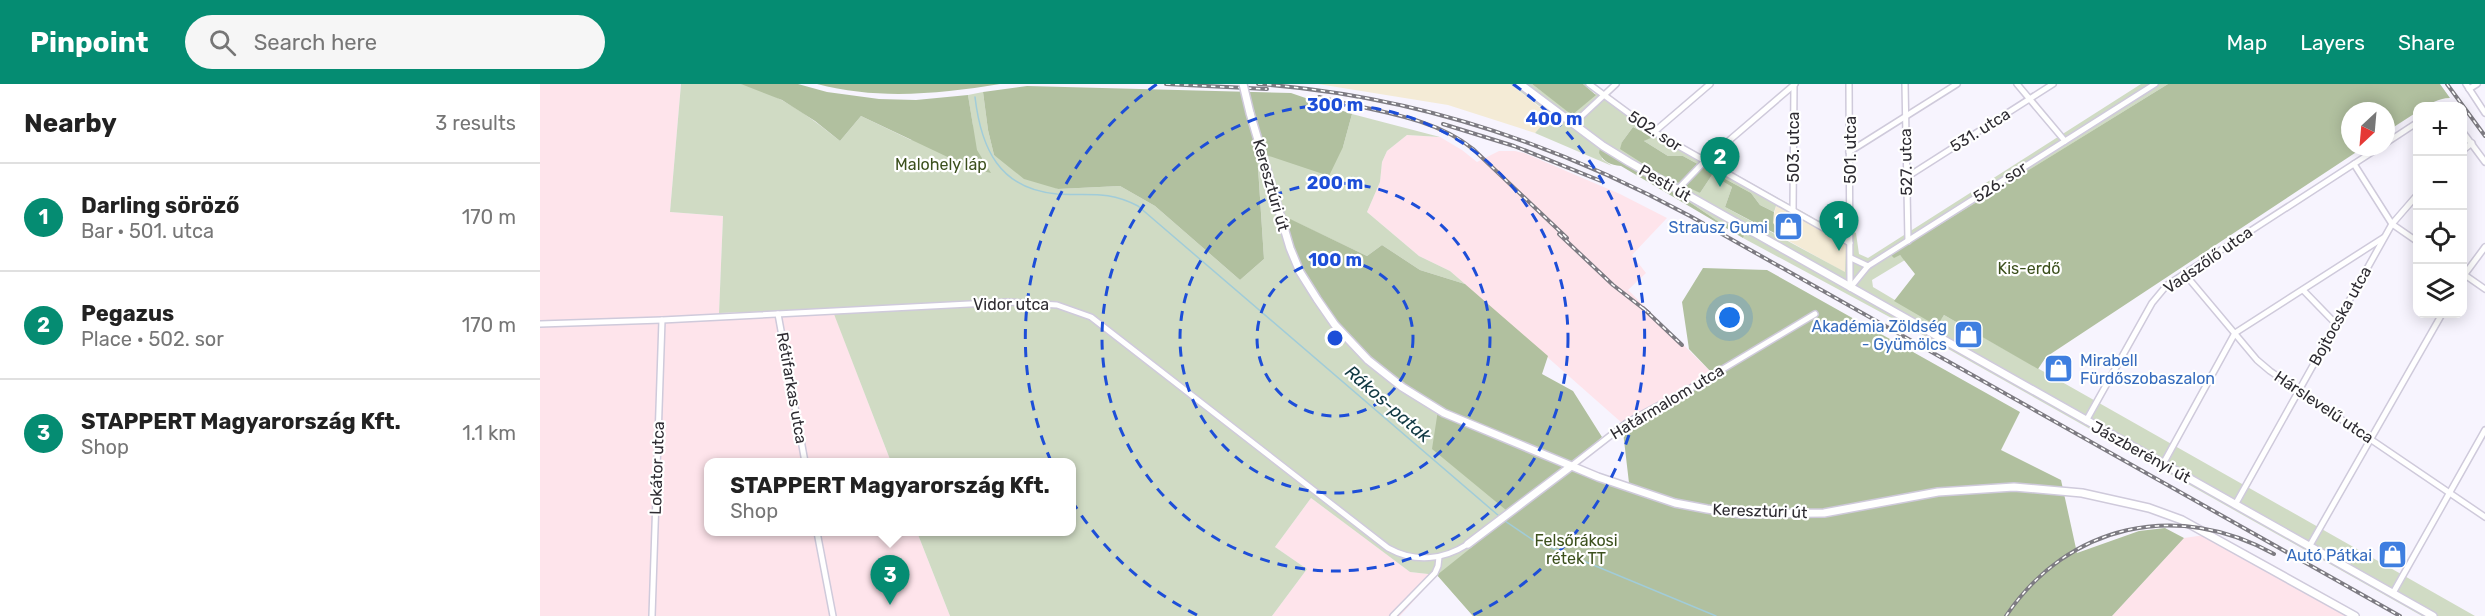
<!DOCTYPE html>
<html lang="en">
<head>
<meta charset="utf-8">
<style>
  :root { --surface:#fff; --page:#f6f6f6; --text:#222; --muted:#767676; --line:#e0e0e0; --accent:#058c72 }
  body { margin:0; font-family:Rubik,sans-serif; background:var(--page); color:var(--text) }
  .controls { position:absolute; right:18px; top:18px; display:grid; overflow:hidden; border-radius:12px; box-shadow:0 3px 15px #0003 }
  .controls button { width:54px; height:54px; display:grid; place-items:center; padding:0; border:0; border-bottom:2px solid var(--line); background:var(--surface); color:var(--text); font:30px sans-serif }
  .compass { position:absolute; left:1801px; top:18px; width:54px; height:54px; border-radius:50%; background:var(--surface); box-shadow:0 3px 15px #0003; rotate:206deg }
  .you { position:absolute; left:1190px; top:234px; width:21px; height:21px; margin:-15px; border:4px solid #fff; border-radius:50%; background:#1a73e8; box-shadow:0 0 0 9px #1a73e833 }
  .badge { display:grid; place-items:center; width:39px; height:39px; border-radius:50%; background:var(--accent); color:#fff; font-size:20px; font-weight:700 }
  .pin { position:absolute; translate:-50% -50px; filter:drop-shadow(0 2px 3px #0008) }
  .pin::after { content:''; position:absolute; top:32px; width:21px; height:18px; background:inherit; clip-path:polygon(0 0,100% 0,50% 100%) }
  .popup { position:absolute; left:164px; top:374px; width:372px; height:78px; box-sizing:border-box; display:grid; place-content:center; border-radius:12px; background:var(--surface); filter:drop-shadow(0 2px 4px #0005); font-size:20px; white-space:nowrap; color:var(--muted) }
  .popup b { font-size:22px; color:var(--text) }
  .popup::after { content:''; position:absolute; left:50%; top:100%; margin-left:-12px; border:12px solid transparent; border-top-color:var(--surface) }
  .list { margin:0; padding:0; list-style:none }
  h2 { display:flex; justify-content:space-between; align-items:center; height:78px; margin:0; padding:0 24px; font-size:26px }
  h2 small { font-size:20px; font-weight:400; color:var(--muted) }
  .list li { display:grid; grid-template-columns:39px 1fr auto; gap:18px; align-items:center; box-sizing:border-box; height:108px; padding:0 24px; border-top:2px solid var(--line) }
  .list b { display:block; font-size:22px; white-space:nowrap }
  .list p { margin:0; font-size:20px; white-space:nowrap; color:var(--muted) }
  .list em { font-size:20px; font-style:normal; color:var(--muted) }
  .icon { flex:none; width:33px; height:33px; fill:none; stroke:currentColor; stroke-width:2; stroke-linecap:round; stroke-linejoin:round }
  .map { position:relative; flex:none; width:1945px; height:532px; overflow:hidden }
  header { display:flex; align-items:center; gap:36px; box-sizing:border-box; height:84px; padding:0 30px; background:var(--accent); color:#fff }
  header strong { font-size:28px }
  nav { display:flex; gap:33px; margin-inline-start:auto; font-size:21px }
  .search { width:420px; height:54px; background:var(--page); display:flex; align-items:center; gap:15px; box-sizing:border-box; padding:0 21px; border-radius:33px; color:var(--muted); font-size:22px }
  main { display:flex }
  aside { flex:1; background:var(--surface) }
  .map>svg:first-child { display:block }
  .commercial { fill:#f4ebd6 }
  .industrial { fill:#fee4eb }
  .green { fill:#d0dbc4; fill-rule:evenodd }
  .forest { fill:#b1c09f }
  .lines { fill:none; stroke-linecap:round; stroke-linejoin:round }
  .stream { stroke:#a1ccd9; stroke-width:1.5 }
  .minor-casing { stroke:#cfcadb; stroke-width:8 }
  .major-casing { stroke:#cfcadb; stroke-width:10 }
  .minor { stroke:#fff; stroke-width:5 }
  .major { stroke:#fff; stroke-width:7 }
  .rail-casing { stroke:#7d7b82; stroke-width:4 }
  .rail { stroke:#fff; stroke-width:1.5; stroke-dasharray:4.5; stroke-linecap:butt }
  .major-bridge-casing { stroke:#cfcadb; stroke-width:10; stroke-linecap:butt }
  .major-bridge { stroke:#fff; stroke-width:7 }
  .ring { fill:none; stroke:#1d4ed8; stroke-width:3; stroke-dasharray:10 8 }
  .labels { text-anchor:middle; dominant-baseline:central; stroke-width:4.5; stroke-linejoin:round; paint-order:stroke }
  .street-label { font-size:16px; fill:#2e2c32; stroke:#fff }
  .park-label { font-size:16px; fill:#3c501d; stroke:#fff }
  .shop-label { font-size:16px; fill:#366cbe; stroke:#fff; text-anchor:end }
  .water-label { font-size:18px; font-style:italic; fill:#113943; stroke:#fff }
  .centre { fill:#1d4ed8; stroke:#fff; stroke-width:3 }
  .ring-label { font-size:18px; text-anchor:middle; font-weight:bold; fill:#1d4ed8; stroke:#fff; stroke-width:4.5; stroke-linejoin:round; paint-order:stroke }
</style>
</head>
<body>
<header>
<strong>Pinpoint</strong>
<div class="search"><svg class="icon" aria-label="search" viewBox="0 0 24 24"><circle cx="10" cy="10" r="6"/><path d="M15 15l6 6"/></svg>Search here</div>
<nav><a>Map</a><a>Layers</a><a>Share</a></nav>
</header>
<main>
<aside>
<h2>Nearby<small>3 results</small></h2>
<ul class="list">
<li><span class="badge">1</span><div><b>Darling söröző</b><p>Bar · 501. utca</p></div><em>170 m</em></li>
<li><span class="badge">2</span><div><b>Pegazus</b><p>Place · 502. sor</p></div><em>170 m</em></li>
<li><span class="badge">3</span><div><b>STAPPERT Magyarország Kft.</b><p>Shop</p></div><em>1.1 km</em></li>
</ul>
</aside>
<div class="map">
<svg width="1945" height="532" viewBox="0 0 1945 532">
  <rect width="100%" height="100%" fill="#f7f4fe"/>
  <!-- commercial -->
  <g class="commercial">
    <path d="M778,0h192l41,32 -16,17 -87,-28z"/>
    <path d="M1236,122l71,38 -1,29 -66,-37v-4l-8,-9z"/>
  </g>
  <!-- industrial -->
  <g class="industrial">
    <path d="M0,0h141l-11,128 53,4 -4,97 113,-5 59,154h-183v70h209l33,84h-410z"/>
    <path d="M867,51l33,2 22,13 15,12 22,-11h16l9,2 96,41 47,24 -35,37 14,18 -18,17 85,84 -91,49 -172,-152 -31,-15 -52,-44 13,-30 2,-20 5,-11z"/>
    <path d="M771,414l99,74 27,3 -37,41h-128l35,-47 -32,-22z"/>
    <path d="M1665,451l144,81h-237l72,-78z"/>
  </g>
  <!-- green -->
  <g class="green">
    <path d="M141,0c19,0 43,0 61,0 37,9 69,34 98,57l21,-25 50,24 62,-14 -5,-31 15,-3 5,38 6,25 64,34 62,-3 35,20 85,74 24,-21 -7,-108 86,-4 9,-33 88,23 -33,-2 -20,16 -5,11 -2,20 -13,30 52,44 31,15 15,13 -45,-14 -38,-25 -15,11 -82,-39 153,193 74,105 -39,101 -36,-41 -27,-3 -99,-74 -36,49 32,22 -35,47h-322l-33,-84h155v-70h-181l-59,-153 -113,4 4,-97 -53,-4z"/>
    <path d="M970,0h22l40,30 24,-20 -13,-10h12l57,43 185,104 6,-4 13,6 3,21 9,4 273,-174h27l-276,171h8l5,5 -33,20 1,7 64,38 7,-10 531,301h-53l-488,-275 -191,-103 2,-4 -18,-10h-5l-55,-37 -66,-39 1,11 10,7 -77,-33 16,-18zM1093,43l19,9 -8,5 24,15h15l68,37 9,12 14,7 2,-6 70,38 -1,28 -120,-65 7,-20 -20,-12 -12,18 -78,-51z"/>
  </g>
  <!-- forest -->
  <g class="forest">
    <path d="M201,0h57l29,8 52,7 37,1 52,-5 9,55 14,23 -18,-4 -112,-53 -21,25 -25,-20 -33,-21z"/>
    <path d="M277,0h183c-61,10 -122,16 -183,0z"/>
    <path d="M992,0h51l13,11 -24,20z"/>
    <path d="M1628,0h272l10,14c-13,0 -20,8 -32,8l-1,6 -31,20v-21h-36v36h14l-318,210 -8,12 -94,-54 -7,11 -43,-25 21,-27 -15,-19 -6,3 -3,-3z"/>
    <path d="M487,2l264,7 61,21 -9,33 -14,29 -72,-24 7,107 -24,21 -85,-74 -35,-20 -62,3 -34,-10 -30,-24 -6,-25 -5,-38z"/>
    <path d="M1093,43l20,10 -9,4 24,15h15l68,37 9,12 14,7 -1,11 7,9v4l-55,-29 7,-20 -20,-12 -12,18 -44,-21 -36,-23 2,-7z"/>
    <path d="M1060,64l67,39 55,37h5l18,10 -2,4 -122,-72c-11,-1 -17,-4 -22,-13z"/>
    <path d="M744,132l83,40 15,-11 38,25 45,14 83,72 -6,18 31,17 29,46 -30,27 57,19 -7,-60 91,-49 -24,-25 -7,-47 21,-34 64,2 253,142 -19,38 60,30 16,73 62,-22 26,-3 19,10 -72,78h-639l-36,-41 75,-60 -80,-66 6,-39 -50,-36 -51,-49 -38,-61z"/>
  </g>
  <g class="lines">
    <!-- stream -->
    <g class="stream">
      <path d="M435,13c6,51 24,92 82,97 32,2 50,-4 81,12l361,310"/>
      <path d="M965,437l28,19 183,76"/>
    </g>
    <defs>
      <g id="minor">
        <path d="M1049,0l65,48 196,111"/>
        <path d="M1309,0l1,202"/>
        <path d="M1365,0l3,157"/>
        <path d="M1477,0l48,57"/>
        <path d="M1926,0l19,29"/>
        <path d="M1929,5l8,-5"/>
        <path d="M1901,22h1"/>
        <path d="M1033,40l43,-40"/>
        <path d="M1922,47l23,31"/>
        <path d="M1114,48l56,-48"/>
        <path d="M1846,59l32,-21"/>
        <path d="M1922,67l10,-8"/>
        <path d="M1309,68l108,-68"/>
        <path d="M1814,80l38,60 26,18"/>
        <path d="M1367,93l146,-93"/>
        <path d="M1137,106l27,-28 91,-78"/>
        <path d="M1253,127l1,-127"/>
        <path d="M1311,174l17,8"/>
        <path d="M1644,189l73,87 13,11 215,146"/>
        <path d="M1922,189l23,16"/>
        <path d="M1922,194l23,-31"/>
        <path d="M1310,204l18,-22 287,-182"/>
        <path d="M1763,206l33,34"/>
        <path d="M238,230l27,148"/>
        <path d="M0,240l122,-4 346,-18 49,3 34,12 297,231c27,15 55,12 80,-4"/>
        <path d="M1546,337l66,-118 15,-18 213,-138"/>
        <path d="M1623,380l72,-131 148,-95"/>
        <path d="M1030,383l58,-45 63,-34 124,-74"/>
        <path d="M1695,421l157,-281 26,-30"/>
        <path d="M277,448l16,84"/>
        <path d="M1769,463l133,-233"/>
        <path d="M1853,509l92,-163"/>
        <path d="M112,532l10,-296"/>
        <path d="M853,532l42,-43 3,-7 1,-9"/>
      </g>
      <g id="major">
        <path d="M980,0l83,62 26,16 804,454"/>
        <path d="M710,29l40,135 10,24 17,27 18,26 33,35 34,27 42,26 154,64 77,26 32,6 34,5 83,-1 114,-21 76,-5 68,6 67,15 33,12 173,96"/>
        <path d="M928,460l102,-77"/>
      </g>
    </defs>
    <!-- minor casing -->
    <use href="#minor" class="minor-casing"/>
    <!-- major casing -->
    <use href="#major" class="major-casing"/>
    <!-- minor -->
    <use href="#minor" class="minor"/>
    <!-- major -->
    <use href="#major" class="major"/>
    <defs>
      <g id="rail">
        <path d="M626,0l101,5"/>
        <path d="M718,0c154,11 297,59 432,132l710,400"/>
        <path d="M1907,0l38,52"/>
        <path d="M779,13c51,14 112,18 154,52l94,89"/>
        <path d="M903,40l71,22 87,35"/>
        <path d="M1019,150l54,51 36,28"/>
        <path d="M1103,224l39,37"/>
        <path d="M1466,532c62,-92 171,-116 268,-62"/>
      </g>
    </defs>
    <!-- rail casing -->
    <use href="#rail" class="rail-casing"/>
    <!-- rail -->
    <use href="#rail" class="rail"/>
    <defs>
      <path id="major-bridge" d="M703,0l7,29"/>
    </defs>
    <!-- major-bridge casing -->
    <use href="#major-bridge" class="major-bridge-casing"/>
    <!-- major-bridge -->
    <use href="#major-bridge" class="major-bridge"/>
  </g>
  <!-- distance rings -->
  <g class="ring">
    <circle cx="795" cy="254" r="78"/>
    <circle cx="795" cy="254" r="155"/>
    <circle cx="795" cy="254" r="233"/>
    <path d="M657 531A310 310 0 0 1 617 0M973 0A310 310 0 0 1 933 531"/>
  </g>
  <!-- icons -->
  <defs>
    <symbol id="shop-square" viewBox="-11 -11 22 22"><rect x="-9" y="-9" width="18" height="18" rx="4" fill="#3f7fe0" stroke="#fff"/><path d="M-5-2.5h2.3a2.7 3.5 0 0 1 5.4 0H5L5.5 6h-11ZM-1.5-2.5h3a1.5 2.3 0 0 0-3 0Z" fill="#fff"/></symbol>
  </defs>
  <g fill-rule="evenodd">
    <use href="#shop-square" x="1232" y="126" width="33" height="33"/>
    <use href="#shop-square" x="1412" y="234" width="33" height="33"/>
    <use href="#shop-square" x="1502" y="268" width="33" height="33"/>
    <use href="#shop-square" x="1836" y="454" width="33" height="33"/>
  </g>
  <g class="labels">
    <!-- street labels -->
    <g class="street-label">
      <text transform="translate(1440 46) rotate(-32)">531. utca</text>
      <text transform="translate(1115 47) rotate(33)">502. sor</text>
      <text transform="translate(1253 63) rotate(-90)">503. utca</text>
      <text transform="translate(1310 66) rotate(-90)">501. utca</text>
      <text transform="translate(1366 78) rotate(-91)">527. utca</text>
      <text transform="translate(1460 98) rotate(-33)">526. sor</text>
      <text transform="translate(1125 99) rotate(30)">Pesti út</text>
      <text transform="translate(731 101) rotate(74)">Keresztúri út</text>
      <text transform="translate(1668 176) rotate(-35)">Vadszőlő utca</text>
      <text x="471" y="220">Vidor utca</text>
      <text transform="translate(1800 232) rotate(-61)">Bojtocska utca</text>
      <text transform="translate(252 304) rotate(80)">Rétifarkas utca</text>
      <text transform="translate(1127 318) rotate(-31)">Határmalom utca</text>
      <text transform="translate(1784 323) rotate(34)">Hárslevelű utca</text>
      <text transform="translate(1601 368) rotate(29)">Jászberényi út</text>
      <text transform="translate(117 384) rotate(-88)">Lokátor utca</text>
      <text transform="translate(1220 427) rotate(2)">Keresztúri út</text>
    </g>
    <!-- park labels -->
    <g class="park-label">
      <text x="401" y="80">Malohely láp</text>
      <text x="1489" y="184">Kis-erdő</text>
      <text x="1036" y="456">Felsőrákosi<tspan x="1036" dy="18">rétek TT</tspan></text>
    </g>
    <!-- shop labels -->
    <g class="shop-label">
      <text x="1228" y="143">Strausz Gumi</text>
      <text x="1407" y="242">Akadémia Zöldség<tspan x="1407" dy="18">- Gyümölcs</tspan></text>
      <text x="1540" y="276" text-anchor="start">Mirabell<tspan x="1540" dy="18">Fürdőszobaszalon</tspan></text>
      <text x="1832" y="471">Autó Pátkai</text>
    </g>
    <!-- water labels -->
    <g class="water-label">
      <text transform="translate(848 320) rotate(41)">Rákos-patak</text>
    </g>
  </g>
  <circle cx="795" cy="254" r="9" class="centre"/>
  <g class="ring-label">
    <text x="795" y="27">300 m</text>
    <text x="1014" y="41">400 m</text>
    <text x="795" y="105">200 m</text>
    <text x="795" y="182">100 m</text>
  </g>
</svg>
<div class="controls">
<button>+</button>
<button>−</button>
<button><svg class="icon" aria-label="locate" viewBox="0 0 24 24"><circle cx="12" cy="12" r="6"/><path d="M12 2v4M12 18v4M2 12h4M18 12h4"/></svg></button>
<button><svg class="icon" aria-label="layers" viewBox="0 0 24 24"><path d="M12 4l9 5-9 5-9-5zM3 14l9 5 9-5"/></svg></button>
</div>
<svg class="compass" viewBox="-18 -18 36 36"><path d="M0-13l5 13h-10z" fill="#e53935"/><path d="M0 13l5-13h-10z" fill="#767676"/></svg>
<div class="you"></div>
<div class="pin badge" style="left:1299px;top:167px">1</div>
<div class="pin badge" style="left:1180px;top:103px">2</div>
<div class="pin badge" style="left:350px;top:521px">3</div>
<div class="popup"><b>STAPPERT Magyarország Kft.</b>Shop</div>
</div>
</main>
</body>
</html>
